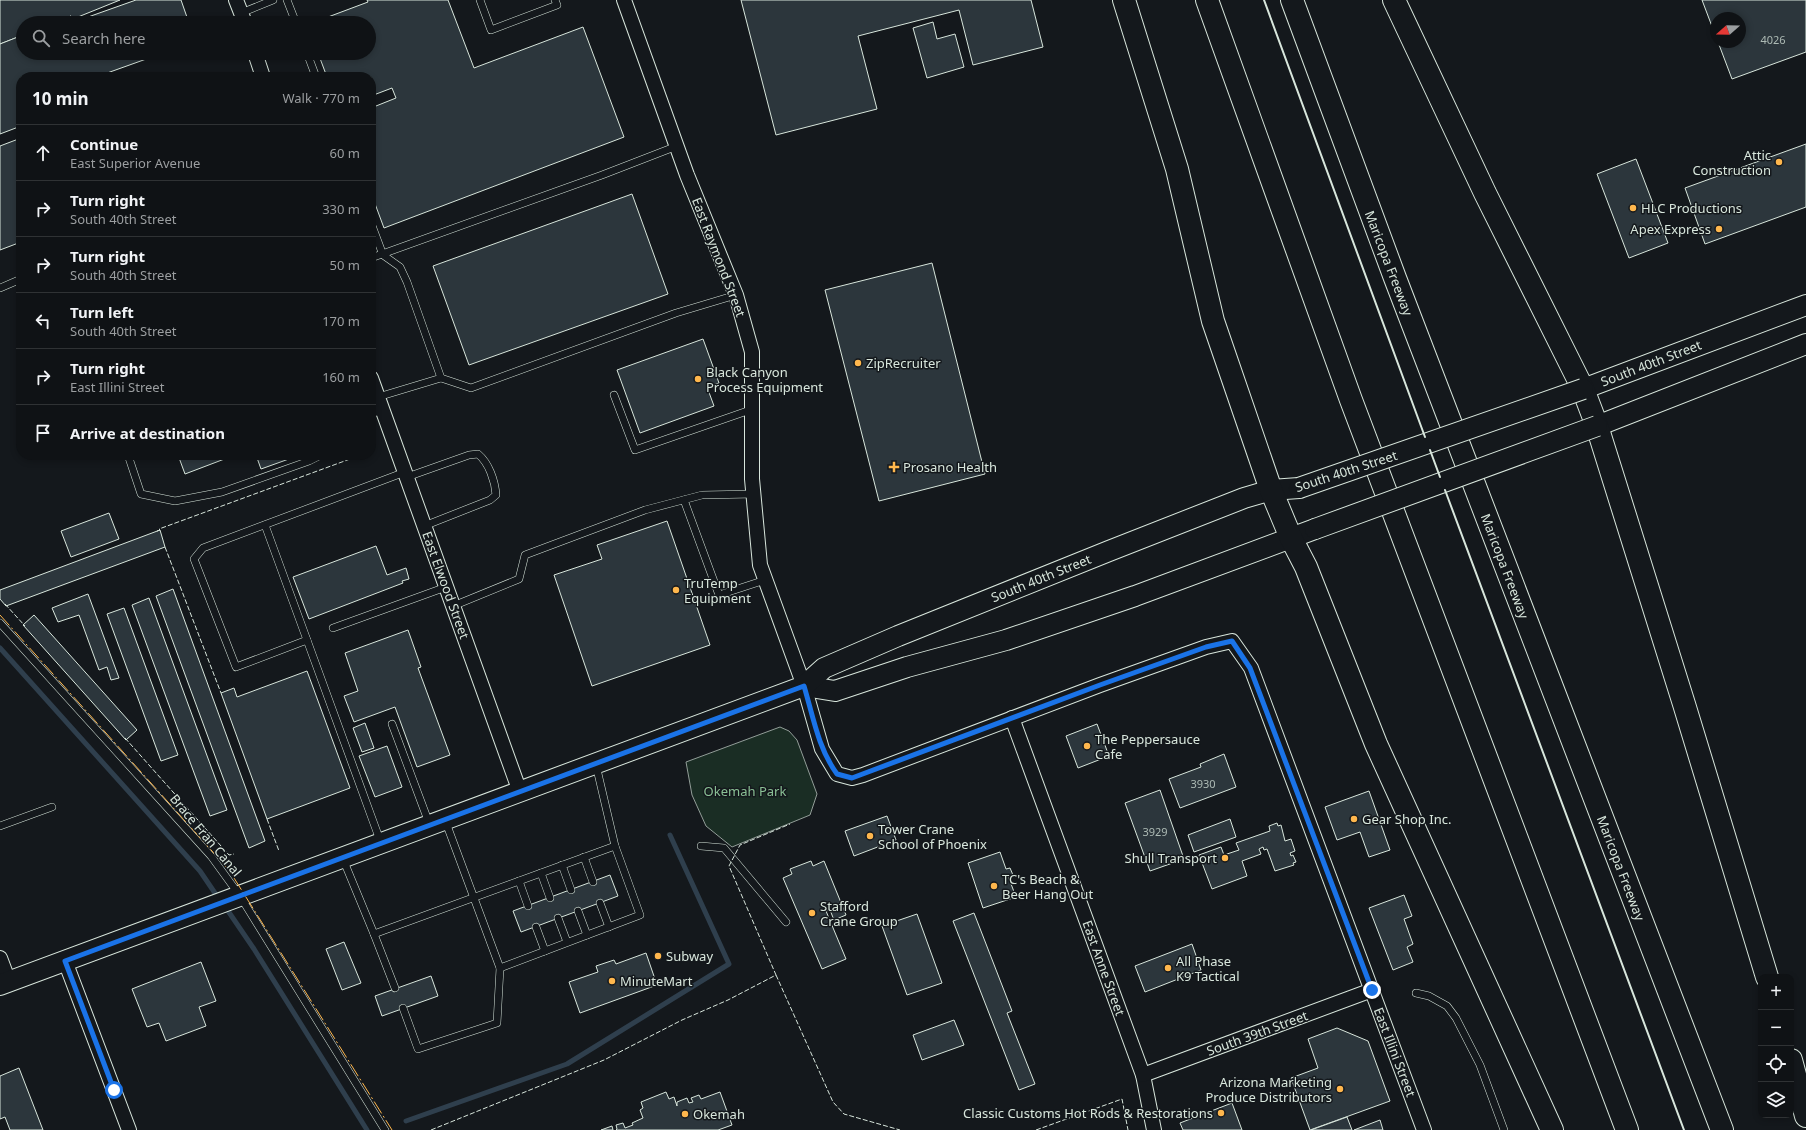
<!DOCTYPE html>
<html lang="en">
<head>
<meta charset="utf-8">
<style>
  :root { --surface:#0f1215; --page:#1d2022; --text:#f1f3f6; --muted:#9b9ea0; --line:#2f3234 }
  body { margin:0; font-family:"Noto Sans",sans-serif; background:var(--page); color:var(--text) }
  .controls { position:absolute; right:12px; bottom:12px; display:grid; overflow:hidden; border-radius:8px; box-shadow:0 2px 6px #0003 }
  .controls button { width:36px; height:36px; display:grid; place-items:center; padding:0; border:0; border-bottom:1px solid var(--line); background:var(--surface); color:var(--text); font:20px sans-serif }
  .compass { position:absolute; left:1710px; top:12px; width:36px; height:36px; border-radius:50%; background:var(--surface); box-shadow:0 2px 6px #0003; rotate:250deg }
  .stop { position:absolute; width:12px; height:12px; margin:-9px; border:3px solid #1a73e8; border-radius:50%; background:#fff }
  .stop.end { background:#1a73e8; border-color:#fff; box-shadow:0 1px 4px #0008 }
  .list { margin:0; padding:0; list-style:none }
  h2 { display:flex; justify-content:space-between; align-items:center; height:52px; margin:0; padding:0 16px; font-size:17px }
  h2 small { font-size:13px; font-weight:400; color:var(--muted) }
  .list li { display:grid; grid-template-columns:26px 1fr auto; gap:12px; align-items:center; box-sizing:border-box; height:56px; padding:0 16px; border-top:1px solid var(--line) }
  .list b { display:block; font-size:15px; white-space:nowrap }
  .list p { margin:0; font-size:13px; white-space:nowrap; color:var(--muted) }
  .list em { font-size:13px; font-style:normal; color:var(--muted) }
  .icon { flex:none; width:22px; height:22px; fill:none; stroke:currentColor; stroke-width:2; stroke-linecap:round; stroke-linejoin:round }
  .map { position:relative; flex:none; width:1806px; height:1130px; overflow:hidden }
  .search { position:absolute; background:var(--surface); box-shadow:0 2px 6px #0003; left:16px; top:16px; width:360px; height:44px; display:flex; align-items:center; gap:10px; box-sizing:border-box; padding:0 14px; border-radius:22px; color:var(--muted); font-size:15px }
  .panel { position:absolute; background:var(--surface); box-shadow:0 2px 6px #0003; left:16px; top:72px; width:360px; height:388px; border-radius:16px }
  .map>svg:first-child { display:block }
  .green { fill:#1a2d24; stroke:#939e99 }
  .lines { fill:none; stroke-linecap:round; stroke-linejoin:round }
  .stream { stroke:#2f3f4d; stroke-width:5 }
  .building { fill:#2c363c; stroke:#d8e6dc }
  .lane-casing { stroke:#d8e6dc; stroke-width:8 }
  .street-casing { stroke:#d8e6dc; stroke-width:16 }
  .secondary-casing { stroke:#d8e6dc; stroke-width:22 }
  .highway-casing { stroke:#d8e6dc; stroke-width:24 }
  .lane { stroke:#14181c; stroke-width:7 }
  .street { stroke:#14181c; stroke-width:14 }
  .secondary { stroke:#14181c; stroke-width:20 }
  .highway { stroke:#14181c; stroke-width:22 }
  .secondary-bridge-casing { stroke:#d8e6dc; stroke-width:22; stroke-linecap:butt }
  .secondary-bridge { stroke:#14181c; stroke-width:20 }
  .fence { stroke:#d8e6dc; stroke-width:1; stroke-dasharray:5 2; stroke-linecap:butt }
  .wall { stroke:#d8e6dc; stroke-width:2 }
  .power { stroke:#ffb74d; stroke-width:1; stroke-dasharray:14 3 2 3; stroke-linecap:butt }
  .route { stroke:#1a73e8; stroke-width:5 }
  .poi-dot { fill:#ffb74d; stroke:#14181c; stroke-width:1.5 }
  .labels { text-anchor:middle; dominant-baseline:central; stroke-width:3; stroke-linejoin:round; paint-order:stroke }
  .number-label { font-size:11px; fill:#adbab4 }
  .poi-label { font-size:13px; fill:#d8e6dc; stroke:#14181c; text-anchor:start }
  .street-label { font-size:13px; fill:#d8e6dc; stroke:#14181c }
  .park-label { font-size:13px; fill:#8ac095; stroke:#14181c }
</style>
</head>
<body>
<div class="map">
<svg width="1806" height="1130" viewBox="0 0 1806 1130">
  <rect width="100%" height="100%" fill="#14181c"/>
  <!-- green -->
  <path class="green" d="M780,727l9,4 8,9 20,54 -7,21 -78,32 -26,-21 -14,-31 -6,-33z"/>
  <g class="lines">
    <!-- stream -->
    <g class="stream">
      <path d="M0,648l200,223 19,28"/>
      <path d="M224,905l30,44 113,181"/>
      <path d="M406,1121l161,-57 162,-100 -59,-129"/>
    </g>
  </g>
  <!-- building -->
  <g class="building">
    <path d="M0,0h120l-47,19 -2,-3 -18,7h-30v12l-23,9z"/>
    <path d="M136,0h45l8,23h-136l18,-7 3,6z"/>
    <path d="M367,0h81l26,68 109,-41 41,110 -240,91 -13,-35v-85l25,-10 -4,-10 -21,8v-19h-44l-9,-24h51v-30h-57l56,-21z"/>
    <path d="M741,0h290l12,47 -70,18 -14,-55 -101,26 19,73 -101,26z"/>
    <path d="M1702,0h104v52l-74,27 -14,-37h22v-24h-24v19z"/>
    <path d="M933,22l4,17 18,-5 9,33 -37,11 -14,-50z"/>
    <path d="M23,35v18h140l-67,24h-75v49l-21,8v-90z"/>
    <path d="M21,138v104l-21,8v-104z"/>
    <path d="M1806,144v63l-101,37 -20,-56z"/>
    <path d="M1636,159l32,84 -39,15 -32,-84z"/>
    <path d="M632,194l36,100 -199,71 -36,-99z"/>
    <path d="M932,263l53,211 -106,27 -54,-211z"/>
    <path d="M703,339l16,44 -12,4 7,19 -74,27 -23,-63z"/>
    <path d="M178,455h57l-50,19z"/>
    <path d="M256,455h44l-39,14z"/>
    <path d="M109,513l10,26 -48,18 -10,-26z"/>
    <path d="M667,521l43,124 -118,41 -38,-111 48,-16 -5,-14z"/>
    <path d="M160,530l5,17 -159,59 -6,-7v-9z"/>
    <path d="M376,546l11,29 19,-7 3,11 -7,2 1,2 -94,36 -16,-42z"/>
    <path d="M173,589l92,252 -16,7 -93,-252z"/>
    <path d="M88,594l31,84 -8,2 -4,-13 -8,3 -20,-55 -21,7 -6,-14z"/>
    <path d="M149,598l78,212 -17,6 -78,-211z"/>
    <path d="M124,608l54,147 -17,6 -54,-147z"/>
    <path d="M34,615l103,115 -11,10 -103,-115z"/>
    <path d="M408,630l13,37 -3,1 32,87 -33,12 -22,-60 -41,15 -10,-26 14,-5 -13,-38z"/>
    <path d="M307,671l43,117 -83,31 -46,-126 13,-5 3,9z"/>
    <path d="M365,723l9,25 -12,4 -9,-24z"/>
    <path d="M1097,724l12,32 -31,12 -12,-32z"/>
    <path d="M387,746l15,41 -27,10 -16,-41z"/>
    <path d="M1224,754l12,33 -56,21 -11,-29 32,-12 -1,-3z"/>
    <path d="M1160,790l24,69 -34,12 -25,-68z"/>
    <path d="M1369,791l21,59 -21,7 -9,-25 -23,8 -12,-33z"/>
    <path d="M887,816l9,24 -42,16 -9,-25z"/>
    <path d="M1230,819l6,18 -42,15 -6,-17z"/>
    <path d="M1277,823l1,3 3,-1 4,16 6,-2 4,12 -5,2 1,3 2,-1 3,7 -3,1 1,2 -19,6 -8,-22 -3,1 -1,-3 -4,2 2,5 -19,7 5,15 -35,13 -13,-34 22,-8 3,8 15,-5 -3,-7 34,-12 -1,-5z"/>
    <path d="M1000,852l6,17 4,-1 3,7 -5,1 8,21 -33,11 -15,-45z"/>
    <path d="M811,861l2,5 11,-5 22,54 -12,5 -4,-10 -4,1 20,48 -24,10 -39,-91 9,-4 -2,-5z"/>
    <path d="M610,875l8,21 -97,36 -8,-21z"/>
    <path d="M1404,895l8,21 -8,3 9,25 -6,3 6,15 -20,8 -24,-62z"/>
    <path d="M974,913l38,98 -5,2 28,71 -16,6 -66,-169z"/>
    <path d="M917,914l25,69 -35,12 -25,-69z"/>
    <path d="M344,942l17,41 -19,7 -16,-41z"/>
    <path d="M1192,944l9,26 -56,22 -10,-26z"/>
    <path d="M646,953l11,32 -77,28 -11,-31 29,-10 -2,-6 18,-6 2,4z"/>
    <path d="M201,962l15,39 -17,6 7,19 -40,15 -7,-18 -12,4 -15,-38z"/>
    <path d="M431,976l7,20 -56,20 -7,-20z"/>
    <path d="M954,1020l10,25 -42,15 -9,-25z"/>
    <path d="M1337,1028l31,13 22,60 -80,29 -19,-52 27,-10 -10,-29z"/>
    <path d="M19,1068l24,62h-33l-5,-13 -5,2v-43z"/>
    <path d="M666,1092l3,7 5,-2 3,9v-4l10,-4 2,5 4,-1 -2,-4 8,-3 2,4 19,-7 12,33 -14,5h-102l1,-1 -1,-4 7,-2 2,5 8,-3 -1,-2 11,-5 -3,-8 3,-2 -2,-6z"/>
    <path d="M1232,1103l10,27h-59l-3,-7z"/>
    <path d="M1347,1117l5,13h-41z"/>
    <path d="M1380,1120l3,10h-29z"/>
    <path d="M612,1126l1,4h-12z"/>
  </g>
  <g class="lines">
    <defs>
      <g id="lane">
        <path d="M287,0l9,23"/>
        <path d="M480,0l11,30 66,-25 -2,-5"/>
        <path d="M241,13l32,-13"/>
        <path d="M307,53l9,24"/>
        <path d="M371,223l12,32 17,12 7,15 34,96"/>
        <path d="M371,258l231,-83 75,-29"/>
        <path d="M0,288l21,-9"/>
        <path d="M614,395l21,55 118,-41"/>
        <path d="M378,397l63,-19 30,10 205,-75 60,-18"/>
        <path d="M371,414l11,-4"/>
        <path d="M128,455l13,39 34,7 47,-9 87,-31 12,-6"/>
        <path d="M407,477l62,-22 9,-1c11,9 17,27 18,41l-6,5 -66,26"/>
        <path d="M684,500l35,95 46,-15"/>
        <path d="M265,525l42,115"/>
        <path d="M453,606l66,-27 6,-24 120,-45 57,-15 52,-1"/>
        <path d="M0,623l211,233 29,40 145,234"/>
        <path d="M333,628l113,-41"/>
        <path d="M392,724l37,99"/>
        <path d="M445,820l55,148 140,-53 -25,-69 -19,-81"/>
        <path d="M0,826l52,-19"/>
        <path d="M381,843l-74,-203 -71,27 -42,-108 9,-11 202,-76"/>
        <path d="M701,846l23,2 62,74"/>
        <path d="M584,857l9,25"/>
        <path d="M343,859l31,75 241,-88"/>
        <path d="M562,865l9,25"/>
        <path d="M541,873l9,25"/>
        <path d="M519,881l9,25"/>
        <path d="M600,903l9,24"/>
        <path d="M578,911l9,24"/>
        <path d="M558,918l9,24"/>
        <path d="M536,927l9,24"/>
        <path d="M374,934l21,54"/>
        <path d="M1416,993l13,3 18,10 9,12 24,47 24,65"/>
        <path d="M403,1008l15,41 79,-26 3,-55"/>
      </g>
      <g id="street">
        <path d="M236,0l9,23"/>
        <path d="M624,0l63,175 49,120 16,57v127l8,86 44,121 18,63 15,25 15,4 11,-3 237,-90 106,-38 26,-6 19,27 173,462"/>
        <path d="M255,53l8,24"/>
        <path d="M371,378l149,414"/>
        <path d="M1012,718l131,357 11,55"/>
        <path d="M0,958l9,24"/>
        <path d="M65,961l64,169"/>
        <path d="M1143,1075l229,-85"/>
      </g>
      <g id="secondary">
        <path d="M1583,389l223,-84"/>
        <path d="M1597,426l209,-82"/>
        <path d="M804,686l31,5 72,-24 99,-27 129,-44 180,-67"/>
        <path d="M0,985l804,-299 20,-18 74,-32 211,-85 135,-53 27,-8 28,-2"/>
      </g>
      <g id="highway">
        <path d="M1124,0l53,169 36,152 58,169 20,48 15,29 70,177 176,386"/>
        <path d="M1207,0l144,400 276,730"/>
        <path d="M1292,0l103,278 327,852"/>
        <path d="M1394,0l91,193 98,196 14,37 87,278 83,273"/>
        <path d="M1791,1060l15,56"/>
      </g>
    </defs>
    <!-- lane casing -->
    <use href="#lane" class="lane-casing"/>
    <!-- street casing -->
    <use href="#street" class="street-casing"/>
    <!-- secondary casing -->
    <use href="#secondary" class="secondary-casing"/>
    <!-- highway casing -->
    <use href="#highway" class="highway-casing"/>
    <!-- lane -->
    <use href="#lane" class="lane"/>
    <!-- street -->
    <use href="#street" class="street"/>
    <!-- secondary -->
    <use href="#secondary" class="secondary"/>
    <!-- highway -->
    <use href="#highway" class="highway"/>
    <defs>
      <g id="secondary-bridge">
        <path d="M1299,488l284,-99"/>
        <path d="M1315,529l282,-103"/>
      </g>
    </defs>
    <!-- secondary-bridge casing -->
    <use href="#secondary-bridge" class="secondary-bridge-casing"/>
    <!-- secondary-bridge -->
    <use href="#secondary-bridge" class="secondary-bridge"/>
    <!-- fence -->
    <g class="fence">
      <path d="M157,531l3,-1 -1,-1 202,-74"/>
      <path d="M165,547l56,146"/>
      <path d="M5,604l20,22"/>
      <path d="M125,738l104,117 5,-1"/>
      <path d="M267,819l12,32"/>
      <path d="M776,975l57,127 11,12 56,16"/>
      <path d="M431,1130l173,-70 78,-40 46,-20 48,-25 -47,-109 11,-21 50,-21"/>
      <path d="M1036,1130l86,-31 6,31"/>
    </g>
    <!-- wall -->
    <g class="wall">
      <path d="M1264,0l161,437"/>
      <path d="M1430,450l10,27"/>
      <path d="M1445,490l239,640"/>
    </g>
    <!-- power -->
    <path class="power" d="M0,615l229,255 163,260"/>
  </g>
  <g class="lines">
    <!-- route -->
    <path class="route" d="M114,1090l-49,-129 739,-275c9,30 14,62 33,88l15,4 248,-93 106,-38 26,-6 18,27 122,322"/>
  </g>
  <!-- markers -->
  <g class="poi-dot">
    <circle cx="1779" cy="162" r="4"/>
    <circle cx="1633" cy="208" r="4"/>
    <circle cx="1719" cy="229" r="4"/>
    <circle cx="858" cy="363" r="4"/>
    <circle cx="698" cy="379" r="4"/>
    <path d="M892 461h4v4h4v4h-4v4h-4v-4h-4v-4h4z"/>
    <circle cx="676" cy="590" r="4"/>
    <circle cx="1087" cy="746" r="4"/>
    <circle cx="1354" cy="819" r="4"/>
    <circle cx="870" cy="836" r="4"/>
    <circle cx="1225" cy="858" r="4"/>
    <circle cx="994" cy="886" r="4"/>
    <circle cx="812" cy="913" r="4"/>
    <circle cx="658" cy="956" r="4"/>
    <circle cx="1168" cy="968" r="4"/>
    <circle cx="612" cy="981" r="4"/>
    <circle cx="1340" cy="1089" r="4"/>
    <circle cx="1221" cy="1113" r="4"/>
    <circle cx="685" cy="1114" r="4"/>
  </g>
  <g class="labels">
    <!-- number labels -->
    <g class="number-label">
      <text x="1773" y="39">4026</text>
      <text x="1203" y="783">3930</text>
      <text x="1155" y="831">3929</text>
    </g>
    <!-- poi labels -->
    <g class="poi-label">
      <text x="1771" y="155" text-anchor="end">Attic<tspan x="1771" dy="15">Construction</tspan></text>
      <text x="1641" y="208">HLC Productions</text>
      <text x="1711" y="229" text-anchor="end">Apex Express</text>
      <text x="866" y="363">ZipRecruiter</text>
      <text x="706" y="372">Black Canyon<tspan x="706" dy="15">Process Equipment</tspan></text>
      <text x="903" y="467">Prosano Health</text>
      <text x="684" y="583">TruTemp<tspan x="684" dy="15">Equipment</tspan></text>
      <text x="1095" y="739">The Peppersauce<tspan x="1095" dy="15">Cafe</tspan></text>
      <text x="1362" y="819">Gear Shop Inc.</text>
      <text x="878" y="829">Tower Crane<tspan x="878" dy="15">School of Phoenix</tspan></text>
      <text x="1217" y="858" text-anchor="end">Shull Transport</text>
      <text x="1002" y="879">TC's Beach &amp;<tspan x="1002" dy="15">Beer Hang Out</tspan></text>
      <text x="820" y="906">Stafford<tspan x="820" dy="15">Crane Group</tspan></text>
      <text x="666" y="956">Subway</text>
      <text x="1176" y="961">All Phase<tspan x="1176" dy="15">K9 Tactical</tspan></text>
      <text x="620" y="981">MinuteMart</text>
      <text x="1332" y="1082" text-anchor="end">Arizona Marketing<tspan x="1332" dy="15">Produce Distributors</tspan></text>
      <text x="1213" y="1113" text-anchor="end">Classic Customs Hot Rods &amp; Restorations</text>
      <text x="693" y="1114">Okemah</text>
    </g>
    <!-- street labels -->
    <g class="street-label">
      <text transform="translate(719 257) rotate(69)">East Raymond Street</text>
      <text transform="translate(1389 263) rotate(69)">Maricopa Freeway</text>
      <text transform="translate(1651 363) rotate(-21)">South 40th Street</text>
      <text transform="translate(1346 471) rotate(-18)">South 40th Street</text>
      <text transform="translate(1505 566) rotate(69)">Maricopa Freeway</text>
      <text transform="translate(1041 578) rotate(-22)">South 40th Street</text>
      <text transform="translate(446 585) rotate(70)">East Elwood Street</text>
      <text transform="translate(206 835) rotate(50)">Brace Fran Canal</text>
      <text transform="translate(1621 868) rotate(69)">Maricopa Freeway</text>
      <text transform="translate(1104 968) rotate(70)">East Anne Street</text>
      <text transform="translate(1257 1033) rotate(-20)">South 39th Street</text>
      <text transform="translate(1395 1052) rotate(69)">East Illini Street</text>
    </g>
    <!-- park labels -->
    <g class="park-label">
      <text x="745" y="791">Okemah Park</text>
    </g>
  </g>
</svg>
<div class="controls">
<button>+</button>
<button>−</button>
<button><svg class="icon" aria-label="locate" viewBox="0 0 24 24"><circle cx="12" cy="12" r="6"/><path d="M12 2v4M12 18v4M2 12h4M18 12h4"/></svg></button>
<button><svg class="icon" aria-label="layers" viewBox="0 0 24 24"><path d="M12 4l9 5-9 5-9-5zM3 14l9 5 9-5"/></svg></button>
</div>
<svg class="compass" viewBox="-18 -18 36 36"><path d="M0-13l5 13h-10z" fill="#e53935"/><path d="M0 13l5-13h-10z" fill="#9b9ea0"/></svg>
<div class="stop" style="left:114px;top:1090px"></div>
<div class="stop end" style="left:1372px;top:990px"></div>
<div class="search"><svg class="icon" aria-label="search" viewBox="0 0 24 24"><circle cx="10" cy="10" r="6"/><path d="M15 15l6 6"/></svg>Search here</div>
<section class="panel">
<h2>10 min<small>Walk · 770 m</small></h2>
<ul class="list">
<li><svg class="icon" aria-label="ahead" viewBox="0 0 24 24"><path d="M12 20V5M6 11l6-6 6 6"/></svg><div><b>Continue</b><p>East Superior Avenue</p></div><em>60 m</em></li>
<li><svg class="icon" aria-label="right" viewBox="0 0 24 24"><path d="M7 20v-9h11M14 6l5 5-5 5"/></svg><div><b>Turn right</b><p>South 40th Street</p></div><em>330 m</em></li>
<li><svg class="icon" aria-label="right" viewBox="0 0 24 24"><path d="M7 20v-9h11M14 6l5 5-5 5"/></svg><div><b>Turn right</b><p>South 40th Street</p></div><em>50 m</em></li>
<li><svg class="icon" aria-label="left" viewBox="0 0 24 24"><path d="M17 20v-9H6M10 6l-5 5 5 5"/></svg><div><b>Turn left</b><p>South 40th Street</p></div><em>170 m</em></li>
<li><svg class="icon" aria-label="right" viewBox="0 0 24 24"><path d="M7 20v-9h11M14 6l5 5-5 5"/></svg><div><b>Turn right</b><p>East Illini Street</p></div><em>160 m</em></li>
<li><svg class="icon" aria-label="arrive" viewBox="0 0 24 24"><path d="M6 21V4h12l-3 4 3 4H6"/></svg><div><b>Arrive at destination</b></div></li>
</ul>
</section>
</div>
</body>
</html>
